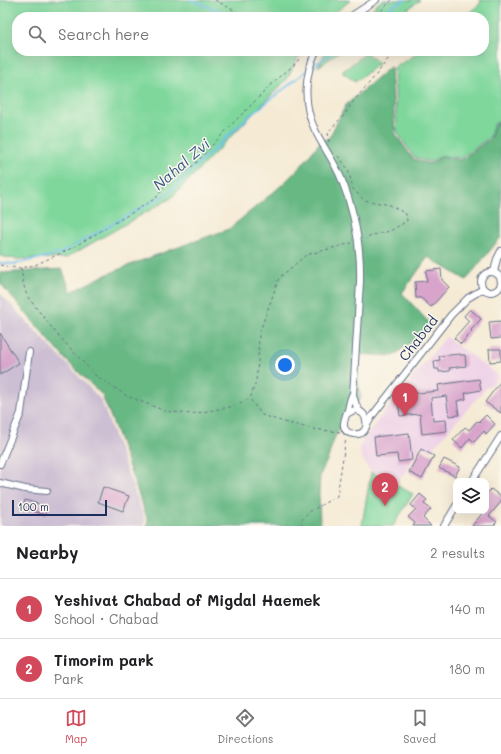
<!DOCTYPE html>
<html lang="en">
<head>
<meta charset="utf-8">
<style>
  :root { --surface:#fff; --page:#f6f6f6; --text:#202124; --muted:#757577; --line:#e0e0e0; --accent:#d1495b }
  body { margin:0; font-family:Mali,sans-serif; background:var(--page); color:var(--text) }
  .controls { position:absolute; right:12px; bottom:12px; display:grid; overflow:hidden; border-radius:8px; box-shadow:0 4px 16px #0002 }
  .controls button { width:36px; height:36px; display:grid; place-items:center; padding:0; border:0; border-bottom:1px solid var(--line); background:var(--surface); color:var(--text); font:20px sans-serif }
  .scale { position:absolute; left:12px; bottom:10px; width:95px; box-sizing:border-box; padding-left:4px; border:2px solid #1b2f5e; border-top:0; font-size:11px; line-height:14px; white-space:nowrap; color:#1b2f5e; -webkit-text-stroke:3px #fbf7ec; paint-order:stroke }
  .you { position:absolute; left:285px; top:365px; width:14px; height:14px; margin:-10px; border:3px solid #fff; border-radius:50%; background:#1a73e8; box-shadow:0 0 0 6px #1a73e833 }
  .badge { display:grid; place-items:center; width:26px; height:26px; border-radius:50%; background:var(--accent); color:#fff; font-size:13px; font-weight:700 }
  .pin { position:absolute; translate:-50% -33px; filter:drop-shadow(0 1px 2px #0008) }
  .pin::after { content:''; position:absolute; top:21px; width:14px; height:12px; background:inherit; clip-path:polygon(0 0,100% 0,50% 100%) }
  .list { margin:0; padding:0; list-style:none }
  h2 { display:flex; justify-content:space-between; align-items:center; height:52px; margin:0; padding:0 16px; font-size:17px }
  h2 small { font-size:13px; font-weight:400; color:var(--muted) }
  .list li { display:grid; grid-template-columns:26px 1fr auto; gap:12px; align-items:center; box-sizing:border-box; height:60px; padding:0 16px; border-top:1px solid var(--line) }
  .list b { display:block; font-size:15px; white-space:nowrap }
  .list p { margin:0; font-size:13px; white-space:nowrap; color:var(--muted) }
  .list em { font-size:13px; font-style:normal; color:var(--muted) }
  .icon { flex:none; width:22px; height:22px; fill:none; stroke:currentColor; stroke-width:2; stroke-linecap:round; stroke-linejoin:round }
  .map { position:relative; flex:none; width:501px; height:526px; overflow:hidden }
  .search { position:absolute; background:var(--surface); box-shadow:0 4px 16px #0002; left:12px; right:12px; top:12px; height:44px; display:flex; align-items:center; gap:10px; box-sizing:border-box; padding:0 14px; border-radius:16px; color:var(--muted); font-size:15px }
  .sheet { height:172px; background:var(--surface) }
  nav { display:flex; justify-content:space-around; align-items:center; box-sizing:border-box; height:56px; border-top:1px solid var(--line); background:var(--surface); font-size:11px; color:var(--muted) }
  nav a { display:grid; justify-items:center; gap:2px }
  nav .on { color:var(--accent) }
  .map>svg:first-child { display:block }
  .built { fill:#eed0e7 }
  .industrial { fill:#ccbed3 }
  .green { fill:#7fd79c; stroke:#4d837d }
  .forest { fill:#67b884; stroke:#417471 }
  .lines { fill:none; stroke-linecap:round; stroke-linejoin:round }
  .stream { stroke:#72c0ed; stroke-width:2 }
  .building { fill:#d9a4cc }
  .street-casing { stroke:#677188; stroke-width:8 }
  .path { stroke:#677188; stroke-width:1; stroke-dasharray:3 3; stroke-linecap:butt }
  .street { stroke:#fff; stroke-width:6 }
  .labels { text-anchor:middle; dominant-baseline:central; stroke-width:3; stroke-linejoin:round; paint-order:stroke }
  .street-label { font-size:14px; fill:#1b2f5e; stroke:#fbf7ec }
  .water-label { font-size:15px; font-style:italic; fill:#355a89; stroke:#fbf7ec }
</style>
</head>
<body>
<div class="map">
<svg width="501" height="526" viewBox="0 0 501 526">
  <rect width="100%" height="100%" fill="#fbf7ec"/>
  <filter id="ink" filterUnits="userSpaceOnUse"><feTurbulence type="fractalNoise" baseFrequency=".025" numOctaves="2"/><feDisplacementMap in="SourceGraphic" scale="8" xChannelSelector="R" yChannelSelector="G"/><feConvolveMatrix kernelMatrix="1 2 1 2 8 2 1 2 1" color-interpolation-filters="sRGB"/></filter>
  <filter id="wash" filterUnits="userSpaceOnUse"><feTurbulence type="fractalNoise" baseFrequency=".012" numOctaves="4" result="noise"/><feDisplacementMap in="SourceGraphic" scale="16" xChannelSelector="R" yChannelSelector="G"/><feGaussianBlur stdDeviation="0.9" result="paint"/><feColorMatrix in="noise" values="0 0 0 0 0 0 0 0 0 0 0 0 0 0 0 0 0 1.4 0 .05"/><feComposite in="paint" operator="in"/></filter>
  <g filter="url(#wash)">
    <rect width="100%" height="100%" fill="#f5ebd5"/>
    <!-- built -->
    <path class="built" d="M446,337l53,39 -5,7 -7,4 -57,64 -9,-5 -22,35 -30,-11 -8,-14 -1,-10 18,-26z"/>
    <!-- industrial -->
    <path class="industrial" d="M0,293l101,107 44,120 -1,6h-144z"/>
    <!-- green -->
    <g class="green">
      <path d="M0,0h351l-22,17h-312v34h284l-14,28 -116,119 -105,60 -50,1 -16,-3z"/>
      <path d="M382,0h38l-15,11 -14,6h-28z"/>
      <path d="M480,0h21v120l-8,5 -3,12 -29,21 -19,-2 -12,6 -16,-5 -17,-25 -3,-64 27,-17h63v-34h-20l17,-14z"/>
      <path d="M326,51h14l-22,16z"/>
      <path d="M366,53l13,10 -24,19 -13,-10z"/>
      <path d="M371,472l42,22 -20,32h-31l1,-7z"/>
    </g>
    <!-- forest -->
    <path class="forest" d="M391,66l4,67 18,26 17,5 12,-7 19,3 30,-22 3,-12 7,-5v116l-35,43 -38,-23 -26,36 30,33 -39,30 -40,-2 8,45 -12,11 -15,29 -6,19 -8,17 -1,18 1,33h-173l1,-5 -32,-91 -14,-35 -35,-34 -67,-78v-10l62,-4 9,23 32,-16 22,-9 34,-13 70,-25 53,-44 20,-20 19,-24 8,-3 17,-33z"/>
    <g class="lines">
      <!-- stream -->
      <g class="stream">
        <path d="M191,0l45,17"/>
        <path d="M378,17l14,-11 13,-6"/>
        <path d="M312,67l22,-16"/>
        <path d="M0,263l15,1 44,-10 109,-61 81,-77 58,-45"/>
      </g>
    </g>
    <g id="blocks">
      <!-- building -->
      <g class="building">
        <path d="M441,269l1,11 7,7 -18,20 -10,-9h-5l-1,-16 12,-1 -1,-10z"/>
        <path d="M470,309l11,10 -10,11 1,1 -11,13 -7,-6 15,-17 -5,-5z"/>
        <path d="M501,321v17l-10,1 -2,-17z"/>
        <path d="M0,333l19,30 -19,12z"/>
        <path d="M489,349h12v12l-11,1z"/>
        <path d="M460,354v1h5l1,11 -17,2 1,3 -11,1v-3h-4l-1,-8 6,-1 -1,-4z"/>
        <path d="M479,379l2,11 -16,3 1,6 -9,2 2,14 -10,1 -3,-20 -15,2 2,23 13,-1 1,11 -25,3 -2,-20 -20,2 -3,-21 42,-4 -1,-6z"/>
        <path d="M501,381v32l-16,-11z"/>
        <path d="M486,415l9,9 -9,10 -2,-3 -10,11 -4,-4 -8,10 -9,-8 12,-13 4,3 8,-9 2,1z"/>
        <path d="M409,433l3,27 -14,2 -1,-8 -21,2 -2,-19z"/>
        <path d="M421,449l13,7 -12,23 -13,-7z"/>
        <path d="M444,459l16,8 -5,9 -16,-8z"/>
        <path d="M103,487l26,9 -6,15 -25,-9z"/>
        <path d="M491,489l10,8v5l-12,14 8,6 -4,4h-21l12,-15h2v-16z"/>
        <path d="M420,494l7,6 -3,4 7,5 -8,9 8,8h-18l2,-3 -7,-6 8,-8 -5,-4z"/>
        <path d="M25,500l23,7 -3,8 -22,-7z"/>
      </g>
    </g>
  </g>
  <g filter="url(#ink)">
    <use href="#blocks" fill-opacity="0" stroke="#677188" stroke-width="1"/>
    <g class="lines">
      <defs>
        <g id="street">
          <path d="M350,17l26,-17"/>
          <path d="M316,51c-12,25 -13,54 -1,79 8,17 19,31 26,48 14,34 20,68 19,104l-7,113 3,10 4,7"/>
          <circle cx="491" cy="282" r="10"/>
          <path d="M494,272l3,-13 4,-8"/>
          <path d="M346,415c20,-18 30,22 8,19 -16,-2 -9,-16 -6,-24 1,-5 2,-10 4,-15"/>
          <path d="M367,425l5,-9 79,-101 17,-17 15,-9"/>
          <path d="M0,464l21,-51 8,-61"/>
          <path d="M472,481l29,-45"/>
          <path d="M0,483l25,6 22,2"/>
          <path d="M444,526l12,-20"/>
        </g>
      </defs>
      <!-- street casing -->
      <use href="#street" class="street-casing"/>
      <!-- path -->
      <g class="path">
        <path d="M215,0l26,14 15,3"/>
        <path d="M391,17l-10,-6 11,-11"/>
        <path d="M329,142l-1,-10 17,-18 7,-11 24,-28 18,-24"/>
        <path d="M338,156l10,13 5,20 11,11 26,5 16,9 1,7 -17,10 -17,4 -8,4"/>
        <path d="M0,265l10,2 11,1 14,-3 37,-17 61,-36 23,-14 16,-21 14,-6 9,-7 39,-42 38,-38 25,-22 6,-11"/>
        <path d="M21,268l2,15 4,13 29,37 39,42 32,21 38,15 26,3 39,-7 19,-8"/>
        <path d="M340,432l-27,-3 -29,-7 -22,-7 -12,-16 6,-18 2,-19 1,-28 20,-56 27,-23 46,-12"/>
        <path d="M302,526l-1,-5 8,-9 28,-16 9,-58"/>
      </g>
      <!-- street -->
      <use href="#street" class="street"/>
    </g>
  </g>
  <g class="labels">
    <!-- street labels -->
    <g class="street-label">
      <text transform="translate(418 338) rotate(-52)">Chabad</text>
    </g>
    <!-- water labels -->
    <g class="water-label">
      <text transform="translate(181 164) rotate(-41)">Nahal Zvi</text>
    </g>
  </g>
</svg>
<div class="controls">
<button><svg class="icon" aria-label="layers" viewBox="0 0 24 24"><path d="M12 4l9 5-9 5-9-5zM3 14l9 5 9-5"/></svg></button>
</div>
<div class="scale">100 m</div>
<div class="you"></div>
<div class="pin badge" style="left:405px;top:416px">1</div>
<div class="pin badge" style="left:385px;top:506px">2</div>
<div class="search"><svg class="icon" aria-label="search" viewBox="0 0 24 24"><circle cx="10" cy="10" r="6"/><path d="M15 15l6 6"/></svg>Search here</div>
</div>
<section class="sheet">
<h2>Nearby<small>2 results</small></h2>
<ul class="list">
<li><span class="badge">1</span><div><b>Yeshivat Chabad of Migdal Haemek</b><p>School · Chabad</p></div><em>140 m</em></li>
<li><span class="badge">2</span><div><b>Timorim park</b><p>Park</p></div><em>180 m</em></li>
</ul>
</section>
<nav>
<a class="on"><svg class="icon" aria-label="map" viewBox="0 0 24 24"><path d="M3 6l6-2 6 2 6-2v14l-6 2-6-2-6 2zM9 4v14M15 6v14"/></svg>Map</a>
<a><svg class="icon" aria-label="directions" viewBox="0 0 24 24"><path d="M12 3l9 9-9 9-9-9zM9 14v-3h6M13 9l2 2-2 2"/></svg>Directions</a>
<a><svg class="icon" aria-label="saved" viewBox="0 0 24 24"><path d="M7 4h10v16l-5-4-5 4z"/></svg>Saved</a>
</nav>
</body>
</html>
